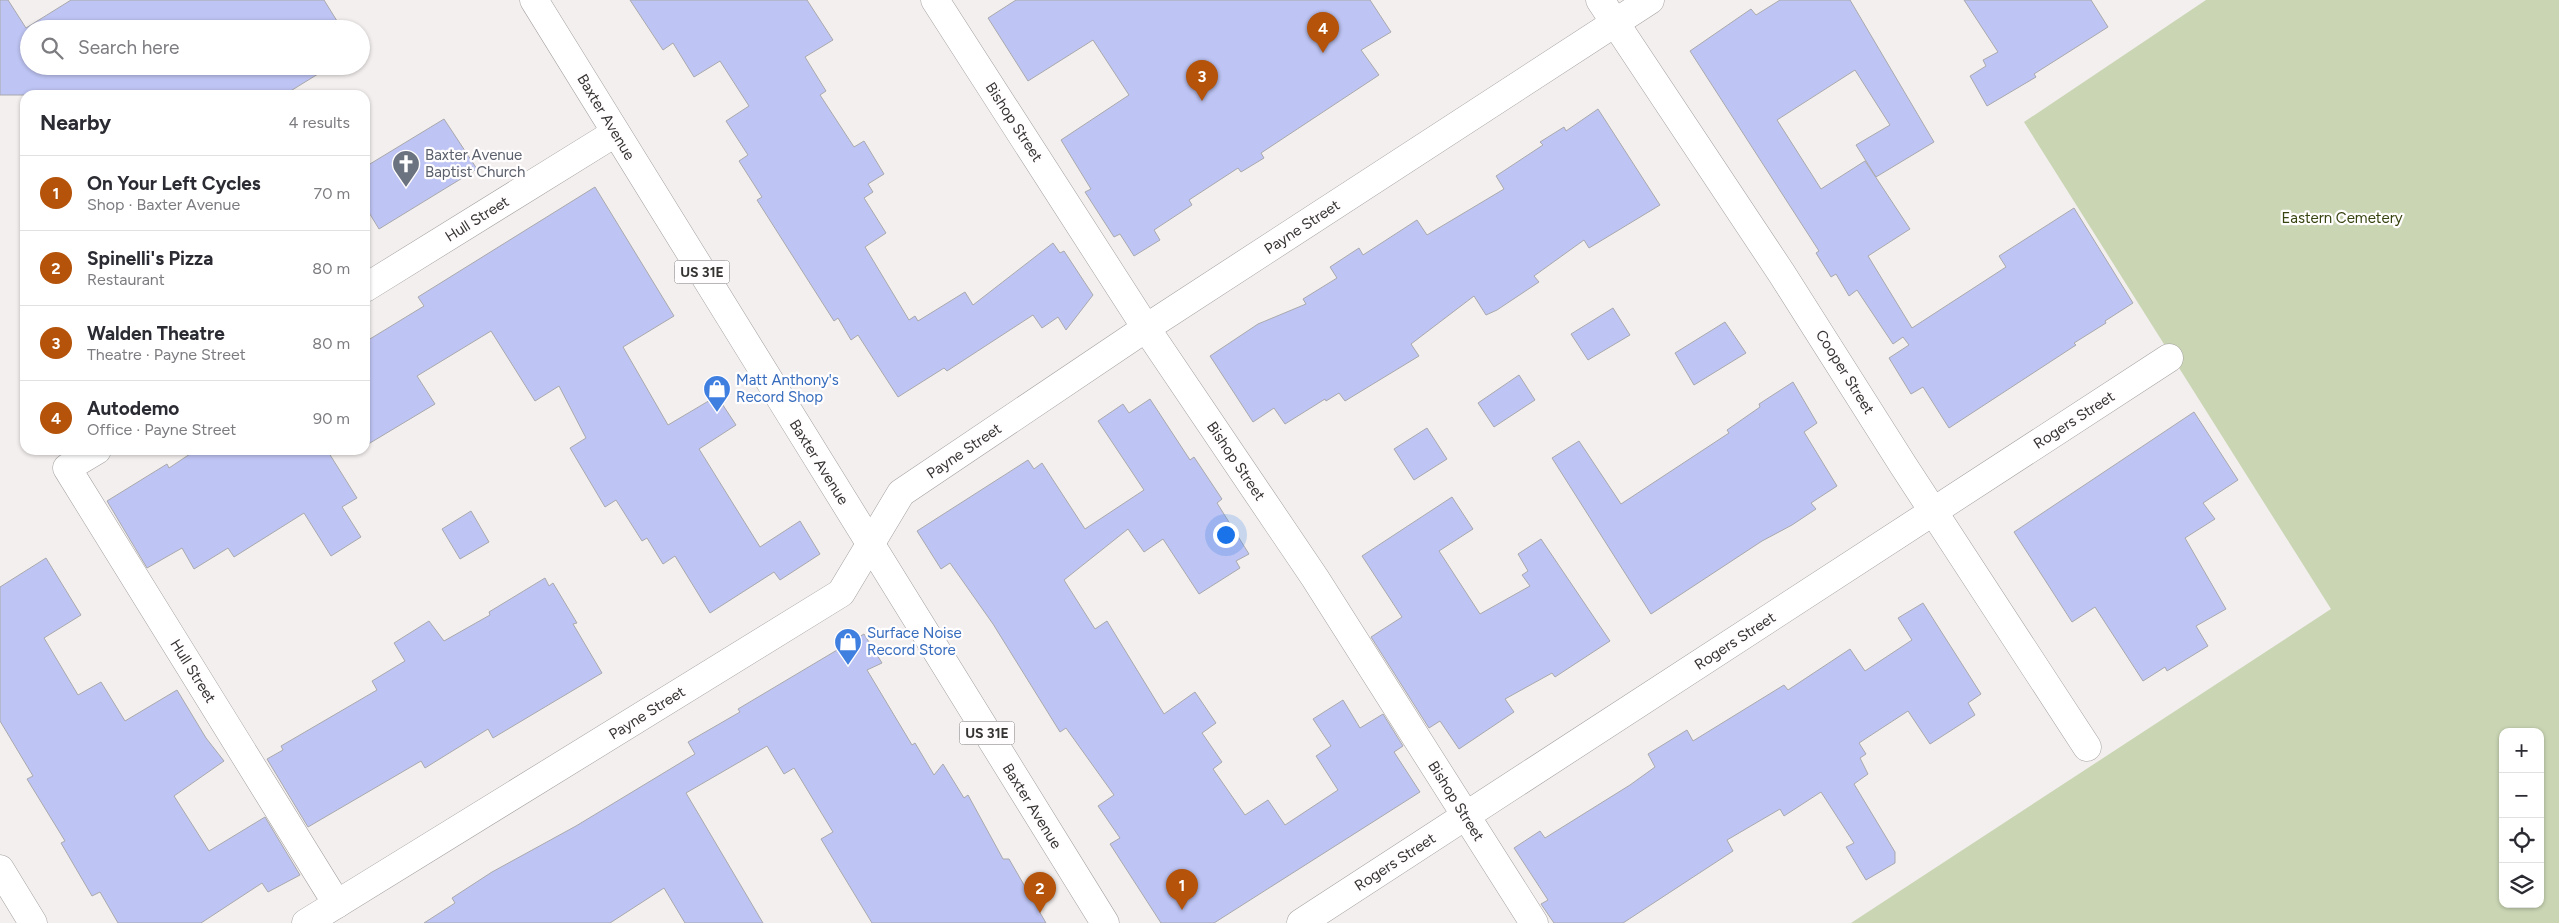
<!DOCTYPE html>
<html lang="en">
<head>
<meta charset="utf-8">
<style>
  :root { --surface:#fff; --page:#f7f7f7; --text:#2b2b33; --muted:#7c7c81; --line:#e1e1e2; --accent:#b45309 }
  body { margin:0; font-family:Figtree,sans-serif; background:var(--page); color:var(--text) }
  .controls { position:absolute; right:15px; bottom:15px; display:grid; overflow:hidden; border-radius:10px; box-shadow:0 1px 4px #0004 }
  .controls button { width:45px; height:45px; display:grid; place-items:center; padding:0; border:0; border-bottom:1px solid var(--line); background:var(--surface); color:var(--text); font:25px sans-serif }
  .you { position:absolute; left:1225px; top:534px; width:18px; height:18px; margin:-12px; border:4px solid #fff; border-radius:50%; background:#1a73e8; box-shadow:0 0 0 8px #1a73e833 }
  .badge { display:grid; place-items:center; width:32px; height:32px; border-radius:50%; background:var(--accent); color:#fff; font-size:16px; font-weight:700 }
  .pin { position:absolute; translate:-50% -41px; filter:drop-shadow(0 1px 2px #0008) }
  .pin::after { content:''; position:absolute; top:26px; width:18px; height:15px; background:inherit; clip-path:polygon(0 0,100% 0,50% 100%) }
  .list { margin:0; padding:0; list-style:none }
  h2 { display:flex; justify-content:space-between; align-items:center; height:65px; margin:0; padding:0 20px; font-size:21px }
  h2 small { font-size:16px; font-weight:400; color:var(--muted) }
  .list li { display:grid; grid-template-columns:32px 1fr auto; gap:15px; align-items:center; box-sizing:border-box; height:75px; padding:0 20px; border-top:1px solid var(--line) }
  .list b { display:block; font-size:19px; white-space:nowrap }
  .list p { margin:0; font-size:16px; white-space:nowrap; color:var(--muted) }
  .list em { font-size:16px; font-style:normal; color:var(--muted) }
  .icon { flex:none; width:28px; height:28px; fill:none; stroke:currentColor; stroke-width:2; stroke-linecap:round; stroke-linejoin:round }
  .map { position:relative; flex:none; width:2559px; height:923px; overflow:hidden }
  .search { position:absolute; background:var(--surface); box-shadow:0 1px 4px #0004; left:20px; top:20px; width:350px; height:55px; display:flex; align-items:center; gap:12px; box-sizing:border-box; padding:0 18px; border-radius:28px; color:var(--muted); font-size:19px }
  .panel { position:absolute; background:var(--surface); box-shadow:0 1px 4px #0004; left:20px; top:90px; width:350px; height:365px; border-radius:15px }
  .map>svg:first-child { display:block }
  .green { fill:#c9d5b3; fill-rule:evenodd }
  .building { fill:#bec4f3; stroke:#a9a9ad }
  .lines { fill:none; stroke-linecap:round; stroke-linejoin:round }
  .street-casing { stroke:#a5a1a0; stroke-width:29 }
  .primary-casing { stroke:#a5a1a0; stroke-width:29 }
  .street { stroke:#fff; stroke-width:28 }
  .primary { stroke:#fff; stroke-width:28 }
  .labels { text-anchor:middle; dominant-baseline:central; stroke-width:4.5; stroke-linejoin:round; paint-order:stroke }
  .shield { fill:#fffdfd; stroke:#727070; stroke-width:1 }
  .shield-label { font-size:14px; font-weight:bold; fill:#353433 }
  .street-label { font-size:15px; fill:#353433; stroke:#fffdfd }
  .worship-label { font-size:15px; fill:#5b616d; stroke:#fffdfd; text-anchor:start }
  .park-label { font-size:15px; fill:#364410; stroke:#fffdfd }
  .shop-label { font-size:15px; fill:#366cbe; stroke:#fffdfd; text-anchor:start }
</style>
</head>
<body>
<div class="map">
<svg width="2559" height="923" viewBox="0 0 2559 923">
  <rect width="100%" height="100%" fill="#f3efee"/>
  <!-- green -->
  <path class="green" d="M2206,0h353v923h-708l480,-314 -307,-487zM2503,732h37v172h-37z"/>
  <!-- building -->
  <g class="building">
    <path d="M0,0h8l18,28 45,-28h253l18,29h-313v37h302l-47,29h-284z"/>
    <path d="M630,0h177l26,40 -28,17 21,34 -6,4 34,52 10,-6 20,33 -16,10 5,8 -9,6 22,35 -21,14 44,73 6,-4 3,5 47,-29 8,13 80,-62 7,10 4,-2 29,44 -27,35 -8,-13 -16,11 -9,-13 -86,56 -3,-3 -46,29 -40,-62 -7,5 -13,-22 -4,3 -77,-121 5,-3 -23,-36 9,-6 -22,-34 23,-15 -29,-45 -26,16 -21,-34 -10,7z"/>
    <path d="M1016,0h354l21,32 -30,18 18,25 -118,78 3,5 -23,14 -3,-4 -49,32 3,5 -38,25 6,10 -26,16 -14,-22 -6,3 -29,-45 6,-3 -30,-49 68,-45 -36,-55 -65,41 -40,-63z"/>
    <path d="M1780,0h70l84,142 -58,35 -20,-32 34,-20 -35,-55 -78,50 44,69 44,-28 45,68 -42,27 44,72 94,-61 -7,-11 75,-48 59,95 -28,18 1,2 -32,20 2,2 -127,83 -26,-41 -12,7 -22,-36 20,-13 -6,-8 -10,7 -36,-54 -8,6 -13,-22 -5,3 -15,-24 3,-2 -129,-200 61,-42 5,6z"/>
    <path d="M1964,0h127l17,27 -74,47 2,3 -49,29 -17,-30 16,-10 -3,-6 15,-8z"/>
    <path d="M1598,109l62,96 -71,43 -5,-8 -50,36 5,6 -42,28 -11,5 -12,-19 -63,48 8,12 -74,45 -6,-8 -13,8 -1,-2 -40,25 -11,-16 -21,14 -43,-66 48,-32 48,-20 -3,-5 34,-21 -7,-11 29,-19 4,7 54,-35 10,15 77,-46 -8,-13 47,-31 -3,-3 24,-15 2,4z"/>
    <path d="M444,119l33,50 -98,60 -14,-23v-39z"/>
    <path d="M595,187l79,129 -51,31 45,78 49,-29 19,29 -37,24 61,98 40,-26 20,33 -40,26 -6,-8 -64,41 -35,-57 -12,8 -16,-26 -5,3 -26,-41 -11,7 -35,-59 16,-10 -27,-52 -24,15 -44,-70 -74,45 18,28 -70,42v-104l59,-36 -6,-9z"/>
    <path d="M1613,308l17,27 -42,25 -17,-26z"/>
    <path d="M1725,322l21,31 -52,32 -19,-32z"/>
    <path d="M1519,375l16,25 -41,27 -16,-24z"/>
    <path d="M1793,382l24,41 -13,9 33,54 -26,17 5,6 -24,16 -30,16 -111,73 -99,-156 27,-17 42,63 108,-71 -2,-3 33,-23 -1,-3z"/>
    <path d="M1150,399l40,61 4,-3 28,42 -5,4 32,51 -13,7 4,7 -41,26 -36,-55 -19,13 -16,-23 -64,51 31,49 12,-8 57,93 31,-22 21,31 -14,10 20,29 -9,7 32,46 23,-15 17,25 53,-35 -22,-34 15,-10 -18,-27 30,-19 17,28 23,-14 20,32 -9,6 26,40 -206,131h-53l-51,-79 10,-6 -22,-32 16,-11 -48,-67 -6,4 -67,-108 -43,-61 -9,6 -24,-38 111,-71 6,9 8,-6 43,66 59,-39 -46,-69 25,-17 6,9z"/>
    <path d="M2194,412l44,68 -35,23 12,16 -30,19 41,71 -30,17 12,20 -41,25 -2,-4 -22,14 -48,-74 -23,15 -58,-90z"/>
    <path d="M1427,428l20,31 -33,21 -20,-31z"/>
    <path d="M196,450h131l30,48 -15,9 19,30 -30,19 -27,-43 -70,44 -6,-9 -34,21 -12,-21 -35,20 -40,-67 60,-37 2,4z"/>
    <path d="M1452,497l21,32 -34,22 41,63 50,-28 -8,-11 6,-4 -10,-17 23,-15 69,102 -55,36 -3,-4 -47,26 9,13 -55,37 -19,-28 -11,7 -58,-91 31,-20 -40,-61z"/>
    <path d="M471,511l18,31 -29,17 -18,-30z"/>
    <path d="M46,558l35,57 -37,23 34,57 23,-13 24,39 52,-31 29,48 18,23 -50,35 35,55 56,-34 35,58 -32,17 -6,-9 -61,40h-83l-18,-31 -8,4 -31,-53 4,-2 -38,-62 6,-3 -33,-55v-134z"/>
    <path d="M545,578l4,8 4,-3 24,40 -4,1 29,49 -109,65 -5,-9 -63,39 -4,-7 -113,66 -41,-68 16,-9 -2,-4 96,-56 -5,-9 33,-20 -11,-18 35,-22 15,20 46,-26 -1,-3z"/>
    <path d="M1923,603l58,91 -13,9 7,12 -45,29 -22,-33 -49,32 7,11 -6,4 8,16 -14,10 41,68v11l-29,17 -20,-33 8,-4 -33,-51 -37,24 -4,-7 -53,31 6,11 -110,72h-69l-13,-19 7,-4 -34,-52 26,-17 5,7 85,-53 25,-18 -7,-13 39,-24 6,11 91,-56 4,5 62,-41 15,22 47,-31 -14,-22z"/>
    <path d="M864,634l18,29 -15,7 45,75 3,-2 19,32 9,-11 21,34 4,-3 35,64h6l37,64h-174l-51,-84 12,-7 -39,-64 -10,6 -17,-28 -81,47 77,130h-78l-21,-35 -54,35h-186l31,-20 -3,-5 40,-26 84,-46 119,-72 -7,-12 52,-30 -2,-3z"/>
  </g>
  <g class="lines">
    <defs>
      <g id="street">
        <path d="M935,0l211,328 169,250 219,345"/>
        <path d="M1600,0l182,274 121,191 184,282"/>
        <path d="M365,288l250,-155"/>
        <path d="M97,450l-30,18 270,436"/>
        <path d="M0,869l33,54"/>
        <path d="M306,923l535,-330 60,-100 245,-165 504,-328"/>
        <path d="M1301,923l868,-565"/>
      </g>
      <path id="primary" d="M534,0l571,923"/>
    </defs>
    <!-- street casing -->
    <use href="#street" class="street-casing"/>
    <!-- primary casing -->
    <use href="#primary" class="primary-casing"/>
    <!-- street -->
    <use href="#street" class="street"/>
    <!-- primary -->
    <use href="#primary" class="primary"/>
  </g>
  <!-- icons -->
  <defs>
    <symbol id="church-pin" viewBox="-11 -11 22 30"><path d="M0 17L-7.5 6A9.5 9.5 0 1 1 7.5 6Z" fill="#6b7280" stroke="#fffdfd"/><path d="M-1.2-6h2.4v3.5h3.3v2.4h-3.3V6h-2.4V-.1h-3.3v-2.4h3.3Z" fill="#fff"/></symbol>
    <symbol id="shop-pin" viewBox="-11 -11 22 30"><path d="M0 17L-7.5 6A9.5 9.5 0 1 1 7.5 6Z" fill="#3f7fe0" stroke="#fffdfd"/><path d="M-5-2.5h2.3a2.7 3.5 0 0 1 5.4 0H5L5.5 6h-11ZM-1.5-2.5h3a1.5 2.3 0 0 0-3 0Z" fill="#fff"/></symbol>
  </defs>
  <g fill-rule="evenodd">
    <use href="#church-pin" x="390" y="148" width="32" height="43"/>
    <use href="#shop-pin" x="701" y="373" width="32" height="43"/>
    <use href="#shop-pin" x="832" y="626" width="32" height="43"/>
  </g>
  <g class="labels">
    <!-- shield labels -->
    <g class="shield">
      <rect x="674.5" y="260.5" width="55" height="23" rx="4"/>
      <rect x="959.5" y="721.5" width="55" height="23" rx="4"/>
    </g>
    <g class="shield-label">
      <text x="702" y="272">US 31E</text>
      <text x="987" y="733">US 31E</text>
    </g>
    <!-- street labels -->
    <g class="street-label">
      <text transform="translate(606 117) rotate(59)">Baxter Avenue</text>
      <text transform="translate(1014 122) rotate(57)">Bishop Street</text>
      <text transform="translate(477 219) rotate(-32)">Hull Street</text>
      <text transform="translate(1302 227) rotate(-33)">Payne Street</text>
      <text transform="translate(1845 372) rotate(58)">Cooper Street</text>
      <text transform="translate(2074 420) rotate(-33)">Rogers Street</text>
      <text transform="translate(964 451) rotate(-34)">Payne Street</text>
      <text transform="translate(1236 461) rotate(56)">Bishop Street</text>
      <text transform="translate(819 462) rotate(58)">Baxter Avenue</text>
      <text transform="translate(1735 641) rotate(-33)">Rogers Street</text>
      <text transform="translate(193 671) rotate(58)">Hull Street</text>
      <text transform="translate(647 713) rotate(-32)">Payne Street</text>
      <text transform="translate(1456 801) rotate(58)">Bishop Street</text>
      <text transform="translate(1032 806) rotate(58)">Baxter Avenue</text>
      <text transform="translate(1395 862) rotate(-33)">Rogers Street</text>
    </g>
    <!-- worship labels -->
    <g class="worship-label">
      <text x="425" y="155">Baxter Avenue<tspan x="425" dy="17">Baptist Church</tspan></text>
    </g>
    <!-- park labels -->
    <g class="park-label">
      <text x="2342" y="218">Eastern Cemetery</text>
    </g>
    <!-- shop labels -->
    <g class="shop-label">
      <text x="736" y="380">Matt Anthony's<tspan x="736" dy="17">Record Shop</tspan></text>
      <text x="867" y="633">Surface Noise<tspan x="867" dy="17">Record Store</tspan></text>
    </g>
  </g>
</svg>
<div class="controls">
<button>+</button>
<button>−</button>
<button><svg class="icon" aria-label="locate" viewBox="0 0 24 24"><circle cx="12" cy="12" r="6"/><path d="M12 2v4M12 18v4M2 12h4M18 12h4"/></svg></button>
<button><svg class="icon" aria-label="layers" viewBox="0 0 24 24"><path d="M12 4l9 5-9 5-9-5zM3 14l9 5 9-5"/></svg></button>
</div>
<div class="you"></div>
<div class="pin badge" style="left:1182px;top:910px">1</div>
<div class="pin badge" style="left:1040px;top:913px">2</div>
<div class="pin badge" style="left:1202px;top:101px">3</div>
<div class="pin badge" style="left:1323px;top:53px">4</div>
<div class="search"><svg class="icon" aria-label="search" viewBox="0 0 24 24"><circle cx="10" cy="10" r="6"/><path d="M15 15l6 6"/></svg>Search here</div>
<section class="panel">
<h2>Nearby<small>4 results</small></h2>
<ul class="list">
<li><span class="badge">1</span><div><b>On Your Left Cycles</b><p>Shop · Baxter Avenue</p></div><em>70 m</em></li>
<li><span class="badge">2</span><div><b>Spinelli's Pizza</b><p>Restaurant</p></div><em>80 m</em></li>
<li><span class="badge">3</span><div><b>Walden Theatre</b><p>Theatre · Payne Street</p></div><em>80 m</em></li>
<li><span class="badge">4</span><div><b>Autodemo</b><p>Office · Payne Street</p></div><em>90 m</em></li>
</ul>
</section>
</div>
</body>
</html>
